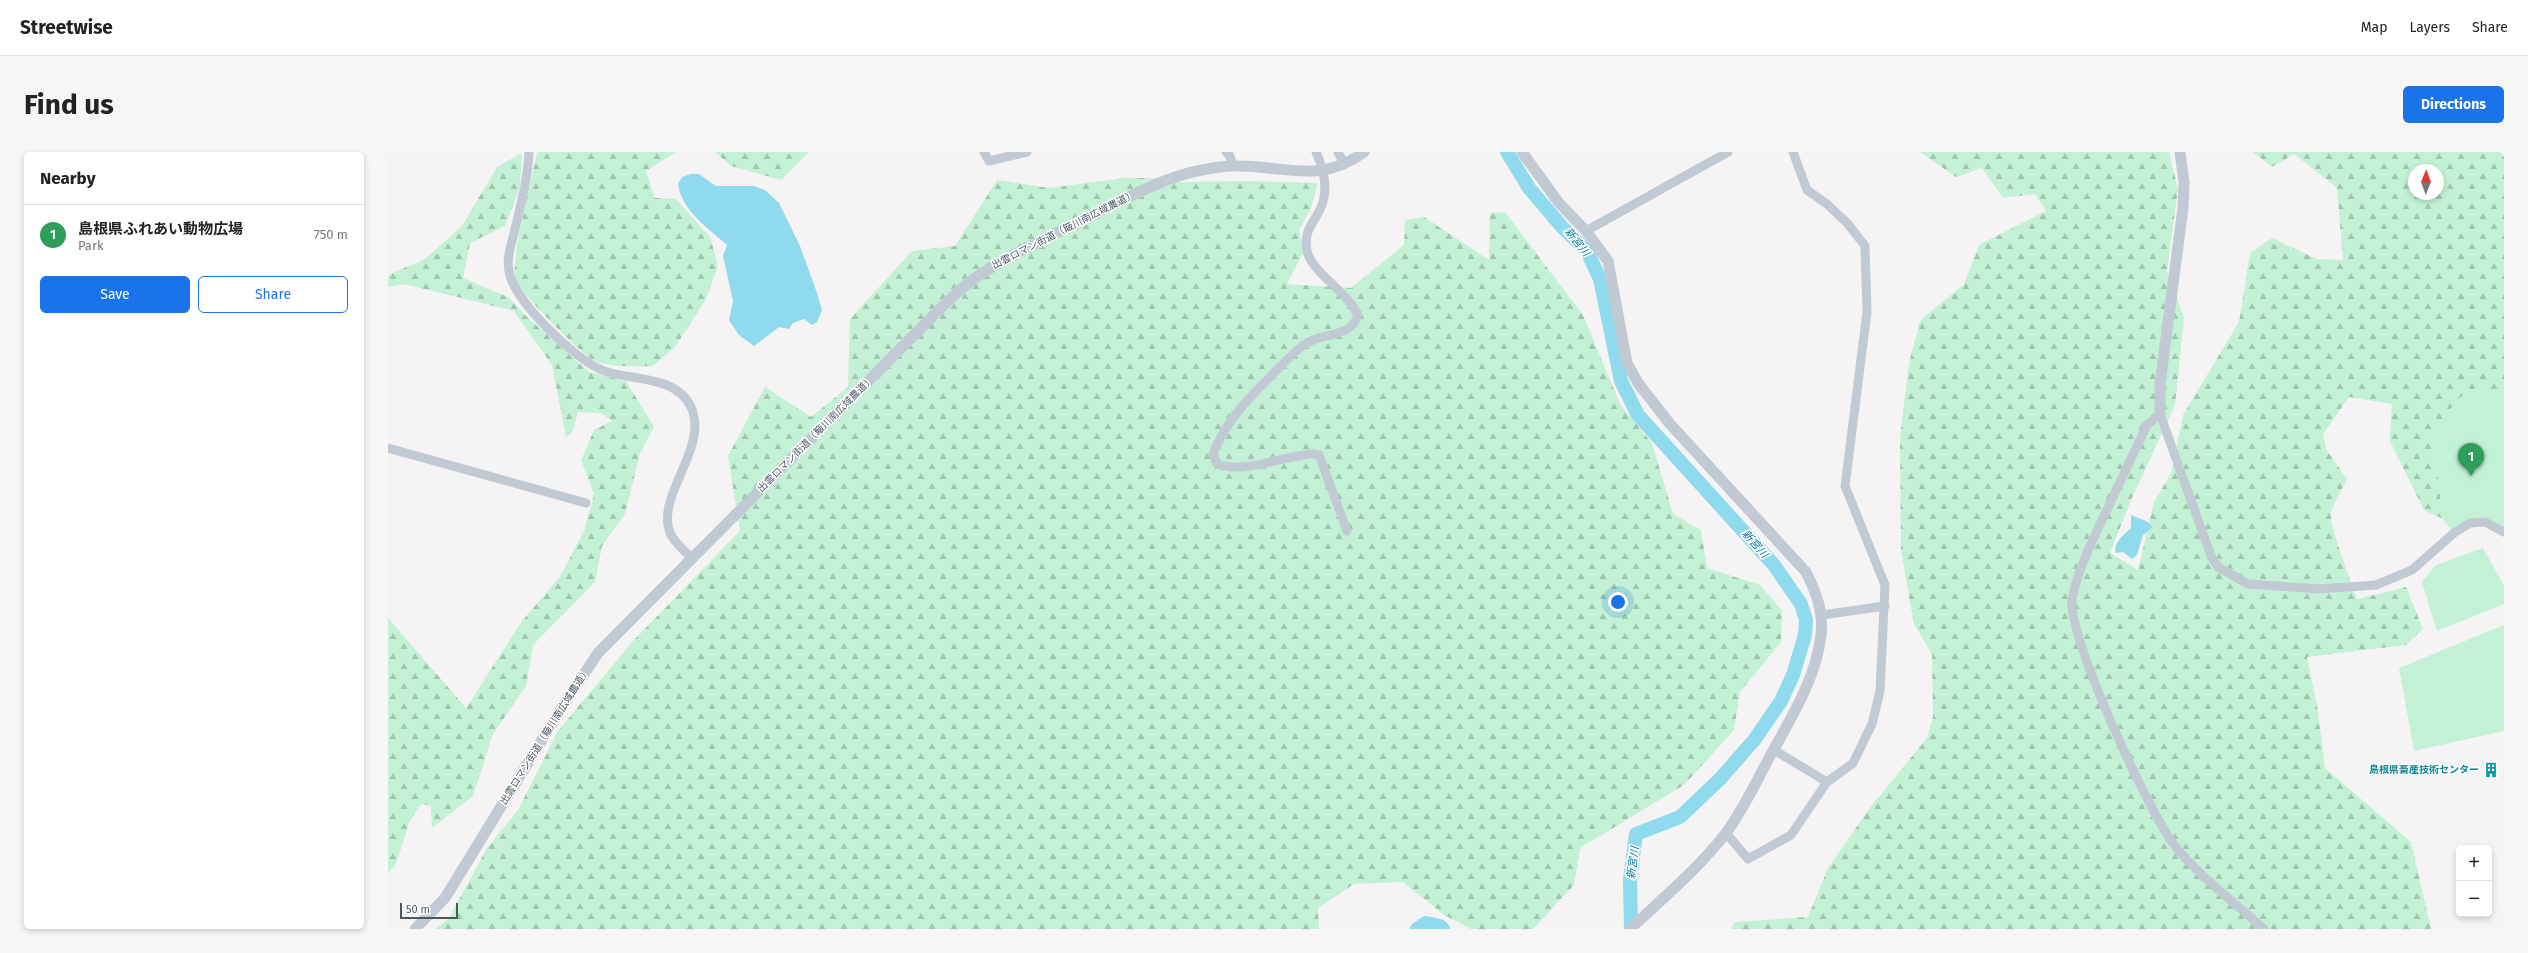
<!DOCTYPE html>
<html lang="en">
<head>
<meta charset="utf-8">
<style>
  :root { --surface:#fff; --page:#f6f6f6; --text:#222; --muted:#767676; --line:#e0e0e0; --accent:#1a73e8 }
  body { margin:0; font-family:"Fira Sans","Noto Sans JP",sans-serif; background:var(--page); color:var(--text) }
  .controls { position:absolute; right:12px; bottom:12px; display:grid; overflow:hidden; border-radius:6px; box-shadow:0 2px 6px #0003 }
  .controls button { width:36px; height:36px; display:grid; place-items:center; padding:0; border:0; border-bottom:1px solid var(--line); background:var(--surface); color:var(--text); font:20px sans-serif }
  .compass { position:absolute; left:2020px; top:12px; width:36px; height:36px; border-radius:50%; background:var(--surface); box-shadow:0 2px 6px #0003; rotate:1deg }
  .scale { position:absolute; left:12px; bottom:10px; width:58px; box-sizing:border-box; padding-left:4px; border:2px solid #4a5661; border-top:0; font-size:11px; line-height:14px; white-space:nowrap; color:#4a5661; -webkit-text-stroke:3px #fff; paint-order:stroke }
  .you { position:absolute; left:1230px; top:450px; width:14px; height:14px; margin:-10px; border:3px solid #fff; border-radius:50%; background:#1a73e8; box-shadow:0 0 0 6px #1a73e833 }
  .badge { display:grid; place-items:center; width:26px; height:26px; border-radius:50%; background:var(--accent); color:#fff; font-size:13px; font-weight:700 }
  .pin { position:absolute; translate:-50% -33px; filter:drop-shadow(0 1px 2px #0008) }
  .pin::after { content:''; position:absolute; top:21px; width:14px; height:12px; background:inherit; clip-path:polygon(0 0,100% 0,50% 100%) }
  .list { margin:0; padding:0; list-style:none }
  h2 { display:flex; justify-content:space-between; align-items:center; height:52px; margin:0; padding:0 16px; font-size:17px }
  h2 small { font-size:13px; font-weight:400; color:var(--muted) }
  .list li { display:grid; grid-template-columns:26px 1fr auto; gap:12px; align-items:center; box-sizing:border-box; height:60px; padding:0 16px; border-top:1px solid var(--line) }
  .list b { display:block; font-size:15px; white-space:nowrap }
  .list p { margin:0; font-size:13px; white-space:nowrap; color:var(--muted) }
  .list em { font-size:13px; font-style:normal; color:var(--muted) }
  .actions { display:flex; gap:8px; padding:12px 16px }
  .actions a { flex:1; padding:9px 0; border:1px solid var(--accent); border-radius:6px; text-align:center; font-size:14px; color:var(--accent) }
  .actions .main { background:var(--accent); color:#fff }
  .map { position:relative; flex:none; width:2116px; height:777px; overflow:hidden; border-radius:6px }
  header { display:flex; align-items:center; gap:24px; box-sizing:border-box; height:56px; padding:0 20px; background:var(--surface); border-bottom:1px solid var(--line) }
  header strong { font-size:19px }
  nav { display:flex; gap:22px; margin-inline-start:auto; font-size:14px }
  .intro { display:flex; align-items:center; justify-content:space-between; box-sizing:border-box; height:96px; padding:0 24px }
  h1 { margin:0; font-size:28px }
  .button { padding:10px 18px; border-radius:6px; background:var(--accent); color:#fff; font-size:14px; font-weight:700 }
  main { display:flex; gap:24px; padding:0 24px }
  aside { flex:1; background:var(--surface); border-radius:6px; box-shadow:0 2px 6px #0003 }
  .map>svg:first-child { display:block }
  .forest { fill:url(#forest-firs); fill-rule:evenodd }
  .park { fill:#c3f1d5 }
  .water { fill:#90daee }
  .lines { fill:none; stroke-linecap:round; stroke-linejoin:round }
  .river { stroke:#90daee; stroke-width:14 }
  .minor { stroke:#c1cad2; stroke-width:9 }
  .tertiary { stroke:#c1cad2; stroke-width:11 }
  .labels { text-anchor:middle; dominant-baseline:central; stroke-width:3; stroke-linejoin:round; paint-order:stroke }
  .street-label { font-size:10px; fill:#4a5661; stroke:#fff }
  .culture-label { font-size:10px; font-weight:bold; fill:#0d838f; stroke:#fff; text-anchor:end }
  .water-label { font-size:11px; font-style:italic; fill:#0c7c9b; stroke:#fff }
</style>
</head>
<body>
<header>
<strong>Streetwise</strong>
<nav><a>Map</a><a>Layers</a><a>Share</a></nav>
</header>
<div class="intro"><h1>Find us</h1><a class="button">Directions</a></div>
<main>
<aside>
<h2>Nearby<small></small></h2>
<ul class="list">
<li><span class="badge" style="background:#2e9e5b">1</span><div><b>島根県ふれあい動物広場</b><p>Park</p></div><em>750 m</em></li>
</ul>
<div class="actions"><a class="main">Save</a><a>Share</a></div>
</aside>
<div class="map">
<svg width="2116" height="777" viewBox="0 0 2116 777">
  <defs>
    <pattern id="forest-firs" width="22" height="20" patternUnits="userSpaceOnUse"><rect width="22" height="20" fill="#c3f1d5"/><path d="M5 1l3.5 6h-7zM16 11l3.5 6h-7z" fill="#a0c6b0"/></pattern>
  </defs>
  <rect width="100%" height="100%" fill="#f5f3f3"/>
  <!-- forest -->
  <g class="forest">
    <path d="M149,0h139l-30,19 9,27 21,1 34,38 8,29 -13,35 -30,46 -22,19c-19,0 -40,2 -58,-5 -12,-5 -74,-68 -79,-80 -7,-17 17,-106 21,-129z"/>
    <path d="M327,0h94l-28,28 -50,-14z"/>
    <path d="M1532,0h249l9,37 -11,82 17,47 -9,87 -44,95 -21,53 28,17 16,-68 17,-29 12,-58 56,-93 11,-69 22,-15 45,21 26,1 -6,-72 -43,-34 -22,13 -19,-15h251v238l-44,7 -28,35 11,87 -19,-9 -34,-69 2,-37 -43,-7 -26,37 3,15 21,30c-5,11 -13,23 -16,34 -3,9 21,72 26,86l49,-12 17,42 -17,16 -99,12 10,48 8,63 86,74 20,87h-700l4,-7 73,-5 20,-49 41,-59 58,-71 6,-21 -1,-63 -18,-30 -13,-73 -1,-113 9,-75 11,-42 44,-37 15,-39 67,-34 -11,-17 -32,4 -21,-30 -26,9zM2026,18h24v24h-24z"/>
    <path d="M134,1l-2,34 -15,39 -35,17 -7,35 45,19 18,19 63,56 37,9 28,46 -14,26 -15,61 -23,32 -7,36 -62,63 -7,41 -33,48 -20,62 -41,32 -1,-22 -10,-2 -12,19 -13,41 -8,10v-256l78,90 56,-87 38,-44 24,-46 10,-37 -13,-34 13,-30 18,-9 -11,-8 -23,-1 -5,19 -7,6 -14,-72 -38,-54 -110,-27 -16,3v-12l37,-16 37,-33 35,-59z"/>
    <path d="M736,26h31l26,4 64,-1 73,2 -7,25 -12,22 4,23 -16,31 64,4 53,-43 1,-25 19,-3 65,43 1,-47 15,-1 78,103 37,89 32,39 21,71 28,16 6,38 53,17 22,26 -1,31 -41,50 -6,38 -50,55 -104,63 -6,37 -41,44h-62l-27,-14 -41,-33 -49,2 -36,24 1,21h-883l13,-11 38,-70 31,-38 40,-79 75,-90 107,-110 -12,-75 37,-69 46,30 37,-30 2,-68 62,-68 43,-5 42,-66 52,8z"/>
  </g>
  <!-- park -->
  <g class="park">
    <path d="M2116,238v142l-19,-10 -31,11 -11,-14 -11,-87 28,-35z"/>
    <path d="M2095,396l21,38v18l-67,27 -15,-49 14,-17z"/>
    <path d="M2116,473v106l-90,20 -15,-83z"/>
  </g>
  <!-- water -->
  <g class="water">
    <path d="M303,22h8l17,12h38l11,4 14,13 21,43 17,47 5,17 -5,12 -5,3 -8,-6 -11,4 -4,6 -10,-2 -25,19 -15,-11 -10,-15 4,-19 -10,-45 4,-11c-19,-17 -45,-34 -49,-61l4,-7z"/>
    <path d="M1743,363l15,6 7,6 -10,8 -6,20 -5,4 -9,-7 -7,1c-3,-11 9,-19 15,-25z"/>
  </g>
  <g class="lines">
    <!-- river -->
    <g class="river">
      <path d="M1119,0l22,36 34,40 24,23 13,28 21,102 17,34 136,150 27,39 5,16 -1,15 -12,40 -12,26 -26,38 -35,40 -40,38 -44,17 -6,46 1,49"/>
      <path d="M1029,777l9,-6 14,3 3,3"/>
    </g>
    <!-- minor -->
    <g class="minor">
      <path d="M141,0c-1,26 -8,52 -14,77 -3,14 -9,28 -6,42 4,29 65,88 93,99 25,11 74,4 89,37 19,42 -38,90 -20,128 5,9 13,16 21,23"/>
      <path d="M596,0l5,9 38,-9"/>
      <path d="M838,0l4,4 3,10"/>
      <path d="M928,0c6,12 11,31 8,45 -3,22 -22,28 -17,54 5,22 40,40 51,64 -7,23 -33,17 -51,28 -12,7 -22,19 -32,29 -25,25 -49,48 -62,82l4,10c25,9 55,-4 81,-8 7,-1 14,-4 21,-1l28,76"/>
      <path d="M950,0l6,11"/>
      <path d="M1198,79l142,-79"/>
      <path d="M0,296l198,55"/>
      <path d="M1434,463l63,-9"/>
      <path d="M1386,598l53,32"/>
      <path d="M1338,681l22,26 43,-24 36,-53 26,-19 19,-39 8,-33 5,-106 -40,-99 22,-174 -2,-66 -17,-22 -21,-20 -20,-14 -14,-38"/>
      <path d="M1876,777c-30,-27 -64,-52 -89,-83 -25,-31 -108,-211 -103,-246 5,-29 19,-56 31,-82 15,-31 29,-62 44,-93l13,-11 51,142 7,11 30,17 70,5 58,-4 36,-15 42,-37 16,-10 15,-1 19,10"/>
    </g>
    <!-- tertiary -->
    <g class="tertiary">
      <path d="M1134,0l37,51 27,28 22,30 19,102 11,20 32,41 136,148c10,20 18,40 15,63 -5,45 -32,86 -53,125 -13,24 -25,50 -42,73 -27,35 -63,65 -96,96"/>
      <path d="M1772,262v-30l23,-176 1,-26 -4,-30"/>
      <path d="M27,777l30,-31 119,-194 34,-51 321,-323c21,-21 42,-44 68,-60 35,-22 75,-39 112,-58 34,-17 66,-35 103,-42 10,-2 21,-4 30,-4 49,-2 86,20 132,-14"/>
    </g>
  </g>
  <!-- icons -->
  <defs>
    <symbol id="building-bare" viewBox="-9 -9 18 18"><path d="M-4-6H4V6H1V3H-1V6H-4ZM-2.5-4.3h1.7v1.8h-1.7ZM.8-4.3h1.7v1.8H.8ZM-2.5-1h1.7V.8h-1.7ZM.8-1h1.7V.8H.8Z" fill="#0f9aa8" stroke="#fff" stroke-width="2.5" paint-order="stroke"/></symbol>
  </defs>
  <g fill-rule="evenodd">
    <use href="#building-bare" x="2092" y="607" width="22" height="22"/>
  </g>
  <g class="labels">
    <!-- street labels -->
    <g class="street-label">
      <text transform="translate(676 78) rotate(-27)">出雲ロマン街道（簸川南広域農道）</text>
      <text transform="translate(428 282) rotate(-45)">出雲ロマン街道（簸川南広域農道）</text>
      <text transform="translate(157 584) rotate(-58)">出雲ロマン街道（簸川南広域農道）</text>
    </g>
    <!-- culture labels -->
    <g class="culture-label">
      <text x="2091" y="618">島根県畜産技術センター</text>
    </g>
    <!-- water labels -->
    <g class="water-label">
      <text transform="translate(1189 90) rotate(51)">新宮川</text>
      <text transform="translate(1367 392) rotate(48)">新宮川</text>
      <text transform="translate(1245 711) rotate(-83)">新宮川</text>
    </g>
  </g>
</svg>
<div class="controls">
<button>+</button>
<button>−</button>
</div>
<svg class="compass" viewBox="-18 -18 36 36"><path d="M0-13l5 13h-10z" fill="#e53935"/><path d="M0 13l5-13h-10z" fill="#767676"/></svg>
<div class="scale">50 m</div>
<div class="you"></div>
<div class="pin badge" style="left:2083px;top:324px;background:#2e9e5b">1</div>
</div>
</main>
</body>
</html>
